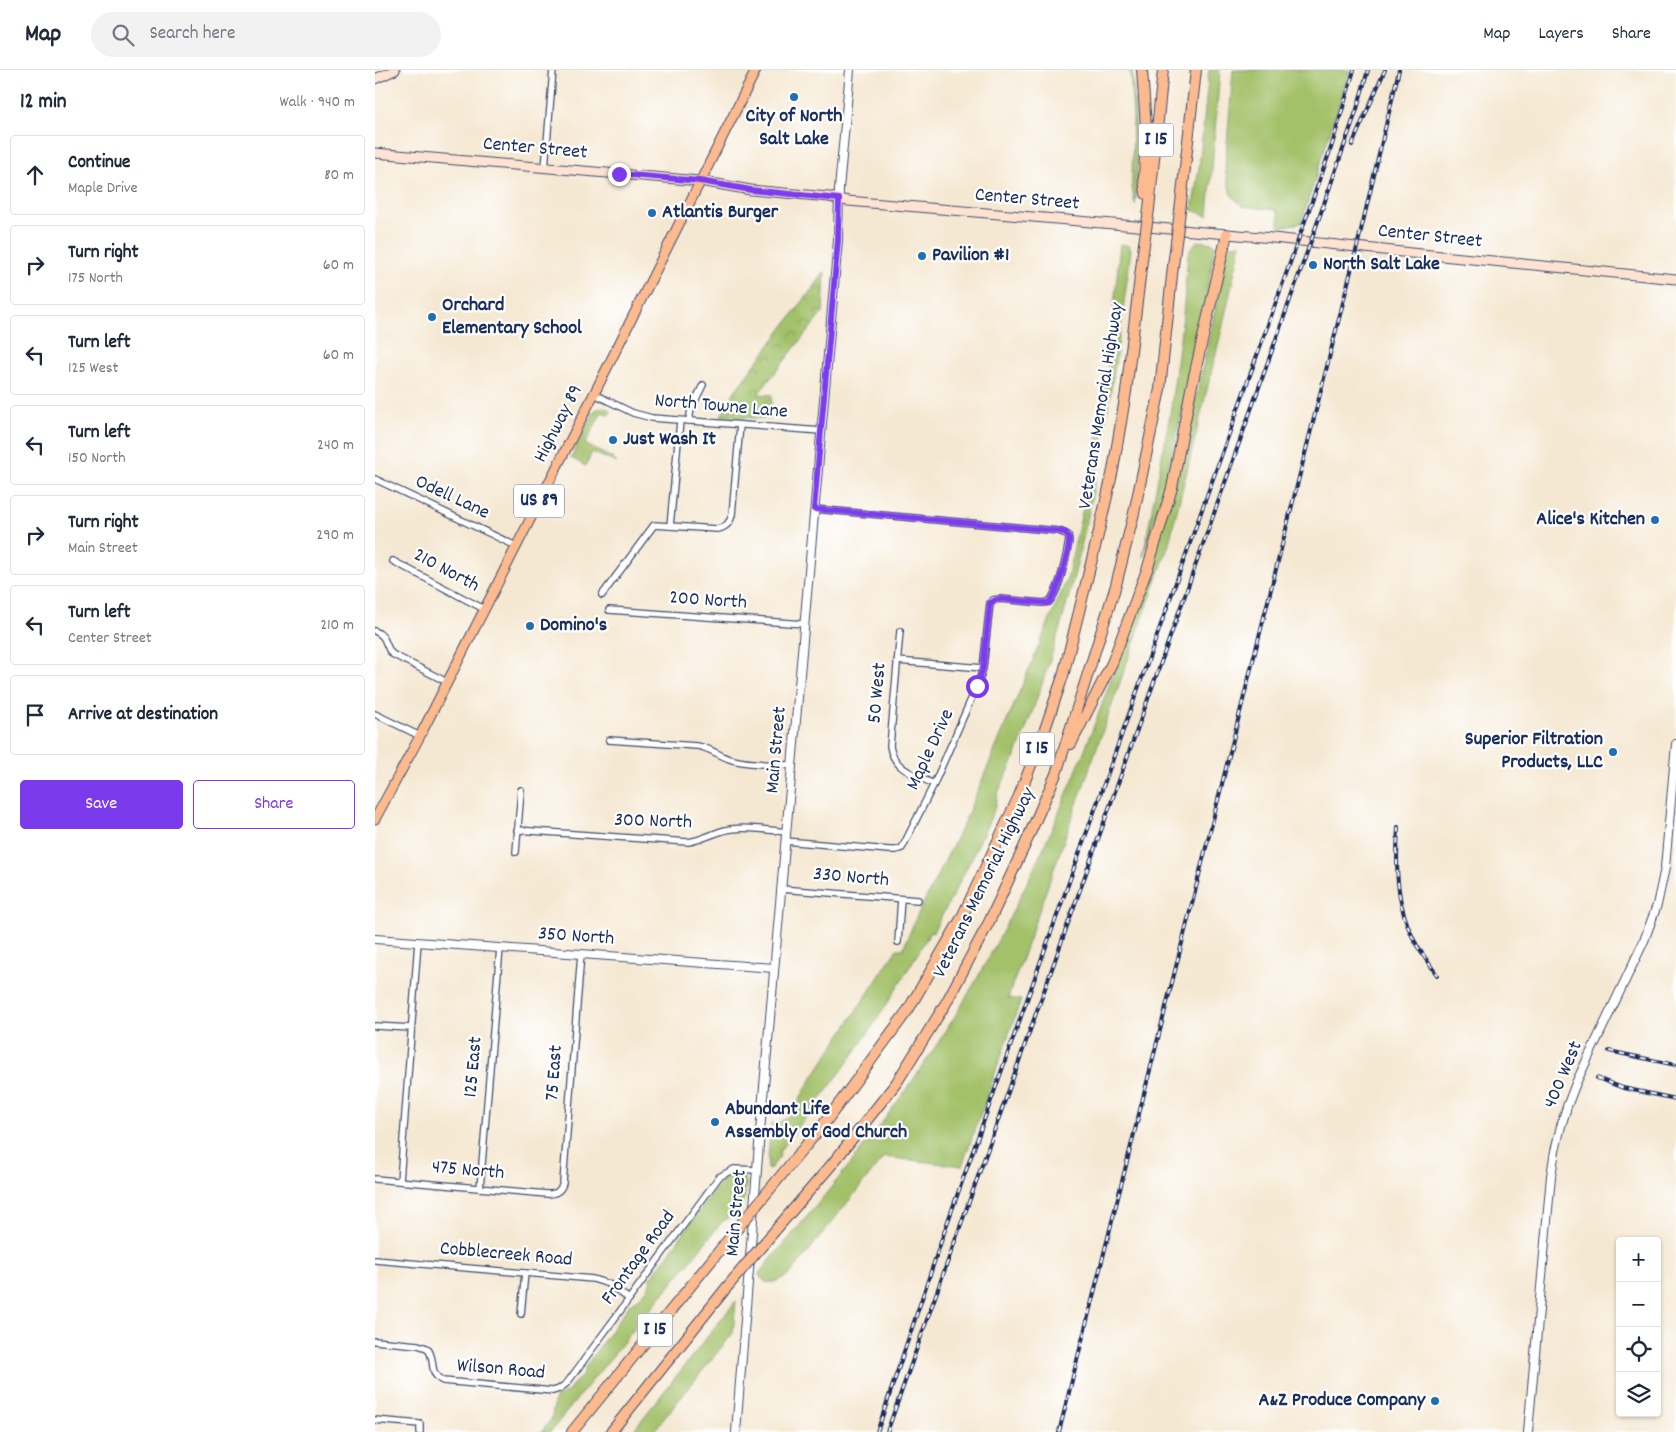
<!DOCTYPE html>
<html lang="en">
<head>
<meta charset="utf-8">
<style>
  :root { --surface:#fff; --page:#f2f2f3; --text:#1f2937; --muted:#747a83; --line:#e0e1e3; --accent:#7c3aed }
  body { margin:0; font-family:Dekko,sans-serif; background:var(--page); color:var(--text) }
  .controls { position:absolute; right:15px; bottom:15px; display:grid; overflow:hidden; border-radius:5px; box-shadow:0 1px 4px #0004 }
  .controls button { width:45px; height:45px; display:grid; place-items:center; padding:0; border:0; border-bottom:1px solid var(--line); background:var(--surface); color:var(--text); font:25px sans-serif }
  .stop { position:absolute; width:15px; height:15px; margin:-11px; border:4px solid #7c3aed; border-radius:50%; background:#fff }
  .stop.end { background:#7c3aed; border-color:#fff; box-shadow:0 1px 5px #0008 }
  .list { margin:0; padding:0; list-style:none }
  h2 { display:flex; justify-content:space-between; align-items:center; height:65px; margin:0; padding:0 20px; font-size:21px }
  h2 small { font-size:16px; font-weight:400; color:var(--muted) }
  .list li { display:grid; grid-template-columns:32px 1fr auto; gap:15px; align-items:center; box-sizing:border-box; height:80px; margin:0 10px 10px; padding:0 10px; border:1px solid var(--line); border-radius:5px }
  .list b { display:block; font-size:19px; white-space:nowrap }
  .list p { margin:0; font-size:16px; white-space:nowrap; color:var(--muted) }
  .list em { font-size:16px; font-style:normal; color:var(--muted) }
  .actions { display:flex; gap:10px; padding:15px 20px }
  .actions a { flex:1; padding:11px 0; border:1px solid var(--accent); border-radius:5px; text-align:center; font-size:18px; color:var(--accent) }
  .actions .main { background:var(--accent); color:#fff }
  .icon { flex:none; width:28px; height:28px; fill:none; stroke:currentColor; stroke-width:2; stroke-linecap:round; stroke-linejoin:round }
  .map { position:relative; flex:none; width:1301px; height:1362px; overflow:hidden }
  header { display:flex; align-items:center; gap:30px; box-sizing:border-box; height:70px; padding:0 25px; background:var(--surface); border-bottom:1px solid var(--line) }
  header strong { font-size:24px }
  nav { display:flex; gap:28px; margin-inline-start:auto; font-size:18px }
  .search { width:350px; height:45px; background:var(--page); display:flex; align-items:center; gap:12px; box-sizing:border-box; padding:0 18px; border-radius:28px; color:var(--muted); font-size:19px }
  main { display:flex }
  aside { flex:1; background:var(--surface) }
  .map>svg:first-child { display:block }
  .grass { fill:#a3c169; stroke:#5f7864 }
  .park { fill:url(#park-crowns); stroke:#5f7864 }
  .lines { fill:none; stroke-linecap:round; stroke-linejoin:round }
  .minor-casing { stroke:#3c4b6f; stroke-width:8 }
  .tertiary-casing { stroke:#3c4b6f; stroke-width:10 }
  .secondary-casing { stroke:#3c4b6f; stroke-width:11 }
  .primary-casing { stroke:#3c4b6f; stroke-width:11 }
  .motorway-casing { stroke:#3c4b6f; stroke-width:12 }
  .minor { stroke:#fff; stroke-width:5.5 }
  .tertiary { stroke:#fff; stroke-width:8 }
  .secondary { stroke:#fee3d2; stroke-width:9 }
  .primary { stroke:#fcba8e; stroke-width:9 }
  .motorway { stroke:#fcba8e; stroke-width:10 }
  .rail-casing { stroke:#1b2f5e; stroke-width:4 }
  .rail { stroke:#fff; stroke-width:2; stroke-dasharray:5.5; stroke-linecap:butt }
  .motorway-bridge-casing { stroke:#3c4b6f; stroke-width:12; stroke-linecap:butt }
  .motorway-bridge { stroke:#fcba8e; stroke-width:10 }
  .route { stroke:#7c3aed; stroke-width:6 }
  .poi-dot { fill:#1f6fb2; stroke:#fff; stroke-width:2 }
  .labels { text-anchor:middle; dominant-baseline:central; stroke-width:4.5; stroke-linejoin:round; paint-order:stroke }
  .shield { fill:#fff; stroke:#5f6d8e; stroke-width:1 }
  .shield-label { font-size:19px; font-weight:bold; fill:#1b2f5e }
  .poi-label { font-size:20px; font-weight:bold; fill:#1b2f5e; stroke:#fff; text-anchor:start }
  .street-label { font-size:20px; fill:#1b2f5e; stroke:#fff }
</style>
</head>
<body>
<header>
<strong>Map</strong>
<div class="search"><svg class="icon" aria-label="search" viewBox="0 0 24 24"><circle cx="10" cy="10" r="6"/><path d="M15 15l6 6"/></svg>Search here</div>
<nav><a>Map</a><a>Layers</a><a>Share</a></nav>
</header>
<main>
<aside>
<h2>12 min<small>Walk · 940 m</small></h2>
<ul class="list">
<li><svg class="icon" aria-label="ahead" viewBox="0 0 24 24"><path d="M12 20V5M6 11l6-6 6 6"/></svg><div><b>Continue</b><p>Maple Drive</p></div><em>80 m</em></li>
<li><svg class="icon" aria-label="right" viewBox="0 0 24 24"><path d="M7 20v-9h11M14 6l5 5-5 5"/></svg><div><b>Turn right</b><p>175 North</p></div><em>60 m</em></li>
<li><svg class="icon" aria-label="left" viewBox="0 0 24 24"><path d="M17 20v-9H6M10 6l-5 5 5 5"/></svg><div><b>Turn left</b><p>125 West</p></div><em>60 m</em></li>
<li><svg class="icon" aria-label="left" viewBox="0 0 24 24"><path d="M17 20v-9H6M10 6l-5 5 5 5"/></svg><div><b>Turn left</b><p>150 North</p></div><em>240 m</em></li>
<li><svg class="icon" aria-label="right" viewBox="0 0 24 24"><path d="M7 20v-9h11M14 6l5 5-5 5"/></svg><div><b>Turn right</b><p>Main Street</p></div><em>290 m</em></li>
<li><svg class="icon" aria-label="left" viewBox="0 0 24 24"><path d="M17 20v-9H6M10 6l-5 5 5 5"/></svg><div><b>Turn left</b><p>Center Street</p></div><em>210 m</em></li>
<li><svg class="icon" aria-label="arrive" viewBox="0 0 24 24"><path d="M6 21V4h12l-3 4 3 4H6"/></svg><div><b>Arrive at destination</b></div></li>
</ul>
<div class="actions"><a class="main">Save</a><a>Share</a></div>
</aside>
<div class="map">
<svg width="1301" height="1362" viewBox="0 0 1301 1362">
  <defs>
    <pattern id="park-crowns" width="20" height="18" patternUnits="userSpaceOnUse" patternTransform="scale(1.25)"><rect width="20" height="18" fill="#a3c169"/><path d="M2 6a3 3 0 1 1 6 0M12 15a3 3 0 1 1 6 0" fill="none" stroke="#849d5a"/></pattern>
  </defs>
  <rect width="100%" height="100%" fill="#fff"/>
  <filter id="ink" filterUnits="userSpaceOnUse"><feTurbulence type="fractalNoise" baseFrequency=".02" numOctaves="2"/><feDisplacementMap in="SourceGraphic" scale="10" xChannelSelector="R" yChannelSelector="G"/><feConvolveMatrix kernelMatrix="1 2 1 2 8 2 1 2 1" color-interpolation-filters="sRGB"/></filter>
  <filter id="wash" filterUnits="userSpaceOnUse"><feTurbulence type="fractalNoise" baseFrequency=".0096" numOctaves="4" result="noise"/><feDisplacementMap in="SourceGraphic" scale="20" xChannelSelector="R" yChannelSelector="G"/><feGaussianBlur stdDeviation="1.12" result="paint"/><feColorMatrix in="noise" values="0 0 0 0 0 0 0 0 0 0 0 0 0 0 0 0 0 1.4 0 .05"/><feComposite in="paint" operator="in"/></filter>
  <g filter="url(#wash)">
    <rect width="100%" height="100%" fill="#f5e8d2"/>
    <!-- grass -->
    <g class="grass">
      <path d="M755,0h2l5,79v39l-2,17 -3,-18 1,-72z"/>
      <path d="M834,0h11l-12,146 -16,-6 7,-42z"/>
      <path d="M858,0h117l-49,153 -22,4v-12l-3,-5 -34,-4 -11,-11 -6,-26z"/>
      <path d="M822,171l16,2 2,3 -18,106 -30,122 -24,83 27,-143 13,-98 5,-63z"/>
      <path d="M745,174l9,2 2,4c-16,122 -34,245 -67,364 -15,51 -32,102 -52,150 -4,9 -10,18 -13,27 -3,6 -3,13 -5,19 -18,41 -39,82 -61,122l-2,-1c-22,37 -44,75 -69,111 -26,38 -55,74 -83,110l1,4 -10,13h-3l4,-46h8l11,-8 21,-35 86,-131h6l13,-31 48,-95 103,-244 26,-115 15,-94z"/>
      <path d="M866,174l-19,85 -54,218 -160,451 13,2 -59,166 -78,-9 -93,116c-8,7 -16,10 -26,9v-2l-5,-3 -1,-4c71,-82 141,-167 198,-260 103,-171 169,-361 223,-553 13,-46 23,-93 33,-140 5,-24 9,-49 16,-73l3,-2z"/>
      <path d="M229,337l7,4 -2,4 -7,-3 -17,32 27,14 5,5 -25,-11 -6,14 -15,-8 24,-48z"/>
      <path d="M361,1103h4l6,9c0,21 -7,29 -24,40l-172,210h-9l11,-14 3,-21 7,-2 9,-6 -1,-2 12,-11 3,-9 45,-63c9,-5 21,-16 21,-26l70,-97 4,-4z"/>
      <path d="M361,1231l-3,32 -80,99h-21z"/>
    </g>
    <!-- park -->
    <path class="park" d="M450,202l-2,40 -65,82 14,1 -2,24 -49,-3 14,-25z"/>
  </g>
  <g filter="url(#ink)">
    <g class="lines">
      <defs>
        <g id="minor">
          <path d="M170,98l8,-98"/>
          <path d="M219,324l39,19 19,5 169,13"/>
          <path d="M314,351l2,-12 12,-24"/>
          <path d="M0,409l141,67"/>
          <path d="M295,456l10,-105"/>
          <path d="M18,491l91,48"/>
          <path d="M227,525l52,-70 63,4c9,-1 13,-6 15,-14l8,-90"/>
          <path d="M234,540l195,14"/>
          <path d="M0,561c13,6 9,14 17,23l55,28"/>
          <path d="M525,561l-10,115c3,23 25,29 44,38"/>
          <path d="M522,591l86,7"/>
          <path d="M0,644l45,22"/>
          <path d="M234,670l88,6c14,2 24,11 36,14 19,5 40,4 59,5"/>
          <path d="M142,760l171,12c14,-2 25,-9 38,-12 17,-4 42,0 60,2"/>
          <path d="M410,771l104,9h7l6,-2 32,-64 45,-103 4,-13 7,-65 3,-3 7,-1 43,4 6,-1c11,-12 17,-44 20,-61l-1,-6 -9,-4 -245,-22"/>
          <path d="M141,782l5,-62"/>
          <path d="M406,819l137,11"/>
          <path d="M523,872l3,-43"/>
          <path d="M0,956l36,2"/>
          <path d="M0,1109l172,15c9,0 14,-3 16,-11l18,-229"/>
          <path d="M25,1111l18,-239"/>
          <path d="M105,1118l20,-240"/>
          <path d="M0,1190l218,19 16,5 20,15"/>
          <path d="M146,1244l4,-41"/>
          <path d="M0,1271l43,4 9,3c10,11 0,25 16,33l110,10 6,-2 8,-6 152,-206 15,-8 23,1"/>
          <path d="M0,1350l45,4v8"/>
        </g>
        <g id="tertiary">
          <path d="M0,869l399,29"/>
          <path d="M361,1362l24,-300 78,-892 1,-51 11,-119"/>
          <path d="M1153,1362l23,-256c4,-33 12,-62 25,-93l68,-142 13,-36 8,-37 11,-124"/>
        </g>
        <g id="secondary">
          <path d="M0,9l20,-9"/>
          <path d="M0,83l325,28 51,9 78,7 19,4 425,37 138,15 265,26"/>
        </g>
        <path id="primary" d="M0,749l45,-83 178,-350 158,-316"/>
        <g id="motorway">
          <path d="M767,0l4,57 -2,52 2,15"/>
          <path d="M806,133l15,-133"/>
          <path d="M774,139l14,-139"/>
          <path d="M696,674l41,-81 36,-96 24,-79 19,-99 36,-155"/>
          <path d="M395,1119l57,-69 81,-110 53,-91 58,-123 25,-64 19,-56 36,-145 14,-61 13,-78 18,-148"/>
          <path d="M391,1171l67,-78 64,-81 49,-79 43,-81 35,-75 32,-73 60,-189 18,-72 26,-124 13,-123"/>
          <path d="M197,1362l165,-203"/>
          <path d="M236,1362l116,-145"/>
        </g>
      </defs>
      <!-- minor casing -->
      <use href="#minor" class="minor-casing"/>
      <!-- tertiary casing -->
      <use href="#tertiary" class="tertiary-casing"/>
      <!-- secondary casing -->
      <use href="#secondary" class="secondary-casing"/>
      <!-- primary casing -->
      <use href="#primary" class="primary-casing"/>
      <!-- motorway casing -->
      <use href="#motorway" class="motorway-casing"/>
      <!-- minor -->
      <use href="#minor" class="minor"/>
      <!-- tertiary -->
      <use href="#tertiary" class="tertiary"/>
      <!-- secondary -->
      <use href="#secondary" class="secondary"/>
      <!-- primary -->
      <use href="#primary" class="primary"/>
      <!-- motorway -->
      <use href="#motorway" class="motorway"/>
      <defs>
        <g id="rail">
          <path d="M977,75l33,-75"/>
          <path d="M1023,757c-2,40 -3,75 16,113 6,12 15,23 23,35"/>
          <path d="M1234,981l67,14"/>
          <path d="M1222,1008l26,10 53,11"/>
          <path d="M502,1362l71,-211 383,-1073 23,-78"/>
          <path d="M512,1362l424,-1191 46,-132 11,-39"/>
          <path d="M684,1362l298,-1185 42,-177"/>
        </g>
      </defs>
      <!-- rail casing -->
      <use href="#rail" class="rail-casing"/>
      <!-- rail -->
      <use href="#rail" class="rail"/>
      <defs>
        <g id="motorway-bridge">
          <path d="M769,174l5,-35"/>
          <path d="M798,196l8,-63"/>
          <path d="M362,1159l33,-40"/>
          <path d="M352,1217l39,-46"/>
        </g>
      </defs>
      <!-- motorway-bridge casing -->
      <use href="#motorway-bridge" class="motorway-bridge-casing"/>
      <!-- motorway-bridge -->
      <use href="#motorway-bridge" class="motorway-bridge"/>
    </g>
  </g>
  <g class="lines" filter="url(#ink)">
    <!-- route -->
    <path class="route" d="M244,104l81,7 51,9 88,9 -1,41 -24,269 245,22 7,2 3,5c1,11 -11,52 -18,62 -2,3 -3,3 -6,3l-45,-4 -4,1 -6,3 -7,65 -6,18"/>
  </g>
  <!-- markers -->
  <g class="poi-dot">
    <circle cx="419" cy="27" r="5"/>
    <circle cx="277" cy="143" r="5"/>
    <circle cx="547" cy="186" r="5"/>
    <circle cx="938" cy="195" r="5"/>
    <circle cx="57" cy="247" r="5"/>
    <circle cx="238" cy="370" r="5"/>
    <circle cx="1280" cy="450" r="5"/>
    <circle cx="155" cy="556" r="5"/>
    <circle cx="1238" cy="682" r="5"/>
    <circle cx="340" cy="1052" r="5"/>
    <circle cx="1060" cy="1331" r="5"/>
  </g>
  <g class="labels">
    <!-- shield labels -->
    <g class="shield">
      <rect x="763.5" y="53.5" width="35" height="33" rx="4"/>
      <rect x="139" y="414.5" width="50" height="33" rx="4"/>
      <rect x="644.5" y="662.5" width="35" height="33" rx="4"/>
      <rect x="262.5" y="1243.5" width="35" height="33" rx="4"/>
    </g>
    <g class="shield-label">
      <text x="781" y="70">I 15</text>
      <text x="164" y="431">US 89</text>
      <text x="662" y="679">I 15</text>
      <text x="280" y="1260">I 15</text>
    </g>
    <!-- poi labels -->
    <g class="poi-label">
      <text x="419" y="47" text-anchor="middle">City of North<tspan x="419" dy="23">Salt Lake</tspan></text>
      <text x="287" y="143">Atlantis Burger</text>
      <text x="557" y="186">Pavilion #1</text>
      <text x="948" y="195">North Salt Lake</text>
      <text x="67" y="236">Orchard<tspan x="67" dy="23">Elementary School</tspan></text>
      <text x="248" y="370">Just Wash It</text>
      <text x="1270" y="450" text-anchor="end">Alice's Kitchen</text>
      <text x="165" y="556">Domino's</text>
      <text x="1228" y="670" text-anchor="end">Superior Filtration<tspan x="1228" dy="23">Products, LLC</tspan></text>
      <text x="350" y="1040">Abundant Life<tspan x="350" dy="23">Assembly of God Church</tspan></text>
      <text x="1050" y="1331" text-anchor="end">A&amp;Z Produce Company</text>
    </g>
    <!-- street labels -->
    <g class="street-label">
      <text transform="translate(160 79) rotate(5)">Center Street</text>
      <text transform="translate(652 130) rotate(5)">Center Street</text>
      <text transform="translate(1055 167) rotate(6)">Center Street</text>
      <text transform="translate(727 336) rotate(-81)">Veterans Memorial Highway</text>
      <text transform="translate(346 337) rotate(5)">North Towne Lane</text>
      <text transform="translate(184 354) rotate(-63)">Highway 89</text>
      <text transform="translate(77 428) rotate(25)">Odell Lane</text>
      <text transform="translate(71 501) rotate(28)">210 North</text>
      <text transform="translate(333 531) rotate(4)">200 North</text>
      <text transform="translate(503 623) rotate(-85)">50 West</text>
      <text transform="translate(402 680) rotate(-85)">Main Street</text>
      <text transform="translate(556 680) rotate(-65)">Maple Drive</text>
      <text transform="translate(278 752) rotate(2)">300 North</text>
      <text transform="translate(476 808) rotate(5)">330 North</text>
      <text transform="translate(610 813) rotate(-64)">Veterans Memorial Highway</text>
      <text transform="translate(201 867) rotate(4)">350 North</text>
      <text transform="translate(99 997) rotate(-85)">125 East</text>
      <text transform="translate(180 1003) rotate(-86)">75 East</text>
      <text transform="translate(1189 1005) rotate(-67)">400 West</text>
      <text transform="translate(93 1101) rotate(5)">475 North</text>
      <text transform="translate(362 1143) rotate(-85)">Main Street</text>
      <text transform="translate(131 1185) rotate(5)">Cobblecreek Road</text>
      <text transform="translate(264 1188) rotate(-54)">Frontage Road</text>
      <text transform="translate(126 1300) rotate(5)">Wilson Road</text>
    </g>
  </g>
</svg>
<div class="controls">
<button>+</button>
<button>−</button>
<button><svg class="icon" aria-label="locate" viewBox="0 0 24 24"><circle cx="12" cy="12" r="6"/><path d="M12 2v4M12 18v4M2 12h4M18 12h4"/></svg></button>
<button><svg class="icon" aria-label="layers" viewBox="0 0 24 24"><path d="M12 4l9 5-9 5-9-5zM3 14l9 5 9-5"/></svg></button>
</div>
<div class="stop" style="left:602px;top:616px"></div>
<div class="stop end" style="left:244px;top:104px"></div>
</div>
</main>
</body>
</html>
